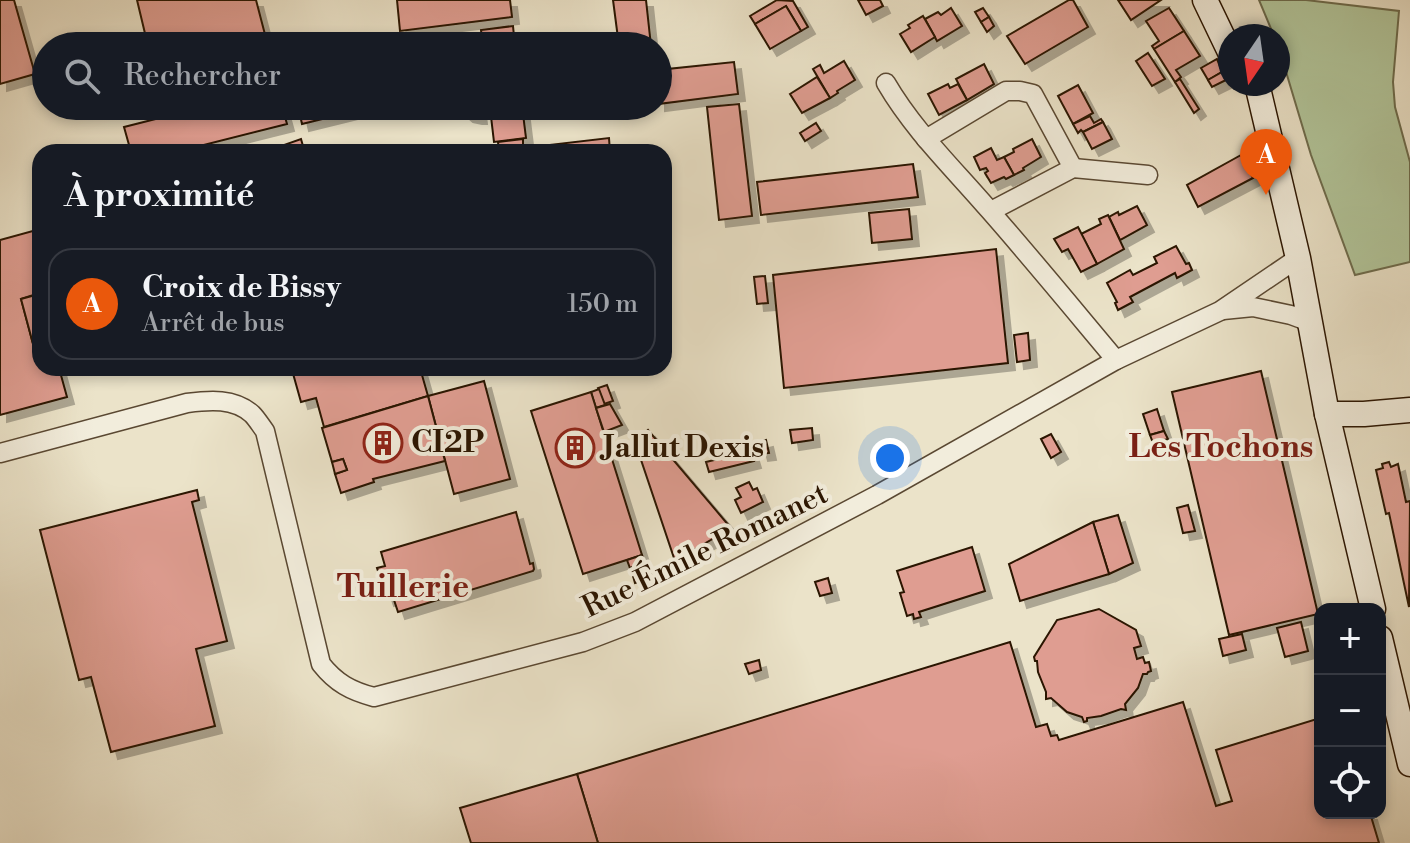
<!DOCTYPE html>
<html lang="fr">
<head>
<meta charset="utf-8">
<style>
  :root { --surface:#171b24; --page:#242831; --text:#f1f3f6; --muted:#9ea1a6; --line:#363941; --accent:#ea580c }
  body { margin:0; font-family:"Libre Bodoni",serif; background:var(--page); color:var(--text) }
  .controls { position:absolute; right:24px; bottom:24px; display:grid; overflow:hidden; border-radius:16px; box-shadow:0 4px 12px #0003 }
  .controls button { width:72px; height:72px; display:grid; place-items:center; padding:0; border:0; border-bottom:2px solid var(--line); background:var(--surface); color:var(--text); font:40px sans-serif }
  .compass { position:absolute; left:1218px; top:24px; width:72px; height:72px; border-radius:50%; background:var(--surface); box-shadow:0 4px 12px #0003; rotate:193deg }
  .you { position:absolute; left:890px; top:458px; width:28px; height:28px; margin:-20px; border:6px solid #fff; border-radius:50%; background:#1a73e8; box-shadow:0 0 0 12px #1a73e833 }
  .badge { display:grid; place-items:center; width:52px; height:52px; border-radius:50%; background:var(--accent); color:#fff; font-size:26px; font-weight:700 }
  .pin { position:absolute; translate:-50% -66px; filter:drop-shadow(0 2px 4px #0008) }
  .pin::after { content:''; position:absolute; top:42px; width:28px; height:24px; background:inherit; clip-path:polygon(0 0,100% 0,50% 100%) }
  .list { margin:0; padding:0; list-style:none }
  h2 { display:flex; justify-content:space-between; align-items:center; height:104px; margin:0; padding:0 32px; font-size:34px }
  h2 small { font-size:26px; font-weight:400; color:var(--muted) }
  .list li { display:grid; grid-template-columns:52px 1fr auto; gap:24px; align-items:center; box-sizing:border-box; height:112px; margin:0 16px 16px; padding:0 16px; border:2px solid var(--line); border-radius:24px }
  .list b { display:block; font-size:30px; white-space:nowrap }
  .list p { margin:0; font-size:26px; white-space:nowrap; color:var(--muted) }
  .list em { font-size:26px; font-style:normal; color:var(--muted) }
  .icon { flex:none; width:44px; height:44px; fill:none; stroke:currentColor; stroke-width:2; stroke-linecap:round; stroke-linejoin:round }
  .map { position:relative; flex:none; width:1410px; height:843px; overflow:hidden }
  .search { position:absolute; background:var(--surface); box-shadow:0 4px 12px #0003; left:32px; top:32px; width:640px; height:88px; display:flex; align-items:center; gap:20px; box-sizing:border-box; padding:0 28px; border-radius:44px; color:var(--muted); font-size:30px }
  .panel { position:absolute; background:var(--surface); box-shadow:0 4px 12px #0003; left:32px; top:144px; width:640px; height:232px; border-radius:24px }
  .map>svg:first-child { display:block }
  .green { fill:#b2c59a; stroke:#6e6c4d; stroke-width:2 }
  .building { fill:#df9d91; stroke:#2a1400; stroke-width:2; filter:url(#shadow) }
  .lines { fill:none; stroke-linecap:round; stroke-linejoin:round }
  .street-casing { stroke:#5a4832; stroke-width:21 }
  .secondary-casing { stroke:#2a1400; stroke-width:27 }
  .street { stroke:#f2eddc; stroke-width:18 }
  .secondary { stroke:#f2eddc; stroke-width:24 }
  .labels { text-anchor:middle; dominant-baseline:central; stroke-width:8; stroke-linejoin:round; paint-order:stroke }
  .poi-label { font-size:30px; font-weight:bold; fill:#2a1400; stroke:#f2eddc; text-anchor:start }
  .street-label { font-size:30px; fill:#2a1400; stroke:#f2eddc }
  .neighbourhood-label { font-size:32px; font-weight:bold; fill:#7a1f14; stroke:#f2eddc }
</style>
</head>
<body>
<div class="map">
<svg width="1410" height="843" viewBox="0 0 1410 843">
  <defs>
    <filter id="shadow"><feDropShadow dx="7" dy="7" stdDeviation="0" flood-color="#0004"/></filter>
  </defs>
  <rect width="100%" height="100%" fill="#ebe3c9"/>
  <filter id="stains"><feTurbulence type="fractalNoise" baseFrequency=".0025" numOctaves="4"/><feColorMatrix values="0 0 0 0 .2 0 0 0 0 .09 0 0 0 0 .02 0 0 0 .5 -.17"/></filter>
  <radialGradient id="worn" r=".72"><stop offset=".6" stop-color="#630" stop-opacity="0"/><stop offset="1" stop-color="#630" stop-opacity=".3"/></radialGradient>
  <!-- green -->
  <path class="green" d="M1259,0h47l93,11 -6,71 2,25 15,55v100l-55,13 -44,-120 -33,-110v-9h-4z"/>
  <!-- building -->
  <g class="building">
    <path d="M0,0h14l21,74 -35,10z"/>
    <path d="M137,0h119l12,46h-120z"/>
    <path d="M397,0h113l2,17 -112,14z"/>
    <path d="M613,0h33l5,46h-32z"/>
    <path d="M777,0l16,1 15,26 -7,4 -15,-25 -31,18 -5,-8z"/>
    <path d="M858,0h22l3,6 -17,9z"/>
    <path d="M1069,0h4l15,27 -63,37 -18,-28z"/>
    <path d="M1118,0h43l-30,20z"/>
    <path d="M786,6l15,25 -31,18 -15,-25z"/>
    <path d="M951,8l11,18 -25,15 -12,-22 13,-7 3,3z"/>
    <path d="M983,8l6,9 -8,5 -6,-10z"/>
    <path d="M1169,8l15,23 -30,18 -2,-3 7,-5 -13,-20z"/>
    <path d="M923,16l12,21 -24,15 -11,-18 10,-6 -2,-3z"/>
    <path d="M989,17l5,9 -7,6 -6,-10z"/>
    <path d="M513,26l2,20h-32l-2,-16z"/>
    <path d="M1184,31l16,25 -24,14 5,7 -6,5 -21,-33z"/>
    <path d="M1148,53l17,26 -13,7 -16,-25z"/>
    <path d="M1217,59l5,13 -14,8 -7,-12z"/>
    <path d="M844,61l11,19 -18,11 1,2 -8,5 -17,-29 7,-4 4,8z"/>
    <path d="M734,62l4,32 -80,10v-34z"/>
    <path d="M984,64l10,20 -27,16 -11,-21z"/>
    <path d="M1222,72l4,8 -14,7 -4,-7z"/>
    <path d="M817,77l13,21 -28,15 -12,-19z"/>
    <path d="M1180,79l19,30 -5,4 -19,-31z"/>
    <path d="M948,84l2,4 8,-4 9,16 -28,15 -11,-21z"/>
    <path d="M1078,85l15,28 -20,11 -15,-28z"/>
    <path d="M739,104l13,112 -33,4 -12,-113z"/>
    <path d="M207,106h75l5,18 -111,28h-45l-7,-25z"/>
    <path d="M298,106h64l1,3 -61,15z"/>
    <path d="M456,106h66l4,32 -32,4 -4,-34 -11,1 1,8h-5l-9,-2z"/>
    <path d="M1090,116l4,7 7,-4 2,3 -20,10 -2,-2 -3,3 -5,-9z"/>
    <path d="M1103,122l9,17 -20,10 -9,-17z"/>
    <path d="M816,123l5,8 -16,10 -5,-8z"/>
    <path d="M609,138l1,14h-112l-1,-1z"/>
    <path d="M301,139l2,7 -20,6 -2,-6z"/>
    <path d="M523,139v9l-24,3 -1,-9z"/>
    <path d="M1032,139l9,18 -18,11 1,2 -10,5 -10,-18 10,-5 -1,-3z"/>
    <path d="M991,148l6,12 7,-3 10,18 -8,4 -2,-2 -13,6 -6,-10 3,-2 -2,-3 -6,2 -6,-13z"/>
    <path d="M1241,155l12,23 -55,29 -11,-22z"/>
    <path d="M913,164l5,33 -157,18 -4,-33z"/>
    <path d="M1137,206l10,19 -27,15 -11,-23 9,-5 1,3z"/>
    <path d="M909,209l3,30 -40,4 -3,-30z"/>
    <path d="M1108,215l16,34 -27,15 -16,-30 20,-10 -2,-5z"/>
    <path d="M1078,227l19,37 -16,8 -13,-23 -6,3 -8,-13z"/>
    <path d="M40,229v64l-19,6 15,56 4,-1v14h19l8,29 -67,18v-175z"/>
    <path d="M1176,246l10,18 3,-1 3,7 -15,8 -2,-5 -45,24 3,5 -15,8 -3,-7 2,-1 -10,-19 23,-13 3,5 24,-12 -3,-6z"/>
    <path d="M996,249l12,114 -224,25 -11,-113z"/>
    <path d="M765,276l3,27 -11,1 -3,-27z"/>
    <path d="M39,294l1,60 -4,1 -15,-56z"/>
    <path d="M1028,333l2,27 -13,2 -3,-27z"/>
    <path d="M298,368h122l8,28 -104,31 -8,-29 -15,4 -9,-32z"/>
    <path d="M1261,371l57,243 -89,21 -57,-243z"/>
    <path d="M484,381l26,98 -56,15 -26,-98z"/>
    <path d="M607,385l6,16 -9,3 -6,-16z"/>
    <path d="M599,389l6,16 -9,3 -5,-16z"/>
    <path d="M591,392l51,163 -59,19 -52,-163z"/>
    <path d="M428,396l17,65 -72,18 1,3 -33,11 -6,-19 12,-4 -4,-11 -11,3 -10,-34z"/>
    <path d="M610,404l12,21 -18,7 -8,-24z"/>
    <path d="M1157,409l7,22 -14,4 -7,-21z"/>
    <path d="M812,428l1,12 -21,3 -2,-13z"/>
    <path d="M648,430l83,98 -56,33 -40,-119z"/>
    <path d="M1164,431l4,8 -15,4 -3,-8z"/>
    <path d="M1051,434l10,18 -10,6 -10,-19z"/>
    <path d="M766,440l3,13 -8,1 -3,-12z"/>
    <path d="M751,451l3,10 -45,11 -3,-10z"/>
    <path d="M343,459l4,11 -12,4 -3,-12z"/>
    <path d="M1389,462l2,5 7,-3 8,38 4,-1 -1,106 -20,-94 -3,1 -10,-44 7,-2 -1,-4z"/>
    <path d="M749,482l4,8 4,-2 6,14 -22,11 -6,-13 6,-3 -5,-9z"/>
    <path d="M197,490l2,10 -7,2 35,139 -31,8 19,77 -104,26 -20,-75 -12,3 -39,-150z"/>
    <path d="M1188,505l7,26 -12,2 -6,-25z"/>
    <path d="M516,512l14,52 3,-1 1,6 -1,2 -135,41 -5,-15 -6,2 -10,-31 8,-2 -4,-14z"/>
    <path d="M1118,515l15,48 -24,11 -16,-52z"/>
    <path d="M1093,522l16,52 -89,27 -11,-37z"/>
    <path d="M972,547l13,44 -66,21 2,5 -7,2 -1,-5 -6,2 -7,-23 4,-1 -7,-21z"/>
    <path d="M642,555l3,8 -15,5 -3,-8z"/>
    <path d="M645,563l3,9 -15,4 -3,-8z"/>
    <path d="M648,572l2,7 -15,4 -2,-7z"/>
    <path d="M828,578l4,15 -12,3 -5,-14z"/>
    <path d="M1099,609l37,21 5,16 -7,2 3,11 6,-2 2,6 4,-1 2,9 -3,1 -1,2h-4l-5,14 -13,16 1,6 -5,-1 -20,7 -14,2v3l-3,1 -2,-5 -15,-5 -16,-14 -5,1v-7l-8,-20 -1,-11h-2l-1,-4 23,-37z"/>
    <path d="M1301,622l7,29 -23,6 -8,-29z"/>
    <path d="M1242,634l4,16 -23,6 -4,-17z"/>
    <path d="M1010,642l26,85 11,-3 4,12 6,-1 2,5 124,-38 33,104 16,-5 -16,-51 104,-32v95h50l9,30h-781l-21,-69z"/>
    <path d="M759,660l2,10 -12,4 -4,-10z"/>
    <path d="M577,774l21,69h-127l-11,-35z"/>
  </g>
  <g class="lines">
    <defs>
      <g id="street">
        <path d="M886,83c28,48 68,86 104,128 43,49 84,99 126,149"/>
        <path d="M926,139l80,-48h14l13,3 40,74"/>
        <path d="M991,211l82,-43 75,7"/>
        <path d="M1223,310l30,-3 38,8 19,7"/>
        <path d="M0,453l187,-50c23,-3 47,-5 65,11 5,5 9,12 13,17l56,233c15,19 30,27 53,33l209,-55 52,-20 242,-127 239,-135 104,-49 78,-53"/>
      </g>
      <g id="secondary">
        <path d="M1205,0l25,52"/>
        <path d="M1257,84l41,174 29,156 46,195"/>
        <path d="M1327,414h37l46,-4"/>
        <path d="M1380,638l30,126"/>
      </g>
    </defs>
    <!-- street casing -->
    <use href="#street" class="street-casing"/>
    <!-- secondary casing -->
    <use href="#secondary" class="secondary-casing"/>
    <!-- street -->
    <use href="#street" class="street"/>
    <!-- secondary -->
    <use href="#secondary" class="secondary"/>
  </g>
  <!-- icons -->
  <defs>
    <symbol id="building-ring" viewBox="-11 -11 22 22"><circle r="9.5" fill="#f2eddc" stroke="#8f2418" stroke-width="1.5"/><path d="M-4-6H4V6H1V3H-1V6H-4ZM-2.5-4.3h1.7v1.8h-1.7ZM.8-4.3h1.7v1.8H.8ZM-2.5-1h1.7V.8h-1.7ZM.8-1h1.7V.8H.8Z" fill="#8f2418"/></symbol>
  </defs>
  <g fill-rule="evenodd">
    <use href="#building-ring" x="361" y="421" width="44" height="44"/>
    <use href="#building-ring" x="553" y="426" width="44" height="44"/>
  </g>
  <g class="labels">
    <!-- poi labels -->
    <g class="poi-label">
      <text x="411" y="443">CI2P</text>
      <text x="603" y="448">Jallut Dexis</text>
    </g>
    <!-- street labels -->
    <g class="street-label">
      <text transform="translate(705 551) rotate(-26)">Rue Émile Romanet</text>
    </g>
    <!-- neighbourhood labels -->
    <g class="neighbourhood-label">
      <text x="1221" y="447">Les Tochons</text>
      <text x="403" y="587">Tuillerie</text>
    </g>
  </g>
  <rect width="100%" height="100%" filter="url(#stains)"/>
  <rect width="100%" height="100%" fill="url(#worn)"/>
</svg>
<div class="controls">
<button>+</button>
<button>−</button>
<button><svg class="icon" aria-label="locate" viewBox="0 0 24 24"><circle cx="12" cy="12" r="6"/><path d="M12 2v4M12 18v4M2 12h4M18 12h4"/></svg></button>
</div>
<svg class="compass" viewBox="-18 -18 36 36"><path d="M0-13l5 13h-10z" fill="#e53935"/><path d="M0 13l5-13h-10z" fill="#9ea1a6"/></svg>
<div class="you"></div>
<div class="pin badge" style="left:1266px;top:195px">A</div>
<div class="search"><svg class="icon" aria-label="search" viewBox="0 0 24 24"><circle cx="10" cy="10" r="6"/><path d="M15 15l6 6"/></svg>Rechercher</div>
<section class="panel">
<h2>À proximité<small></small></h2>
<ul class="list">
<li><span class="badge">A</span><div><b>Croix de Bissy</b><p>Arrêt de bus</p></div><em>150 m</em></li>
</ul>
</section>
</div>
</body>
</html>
